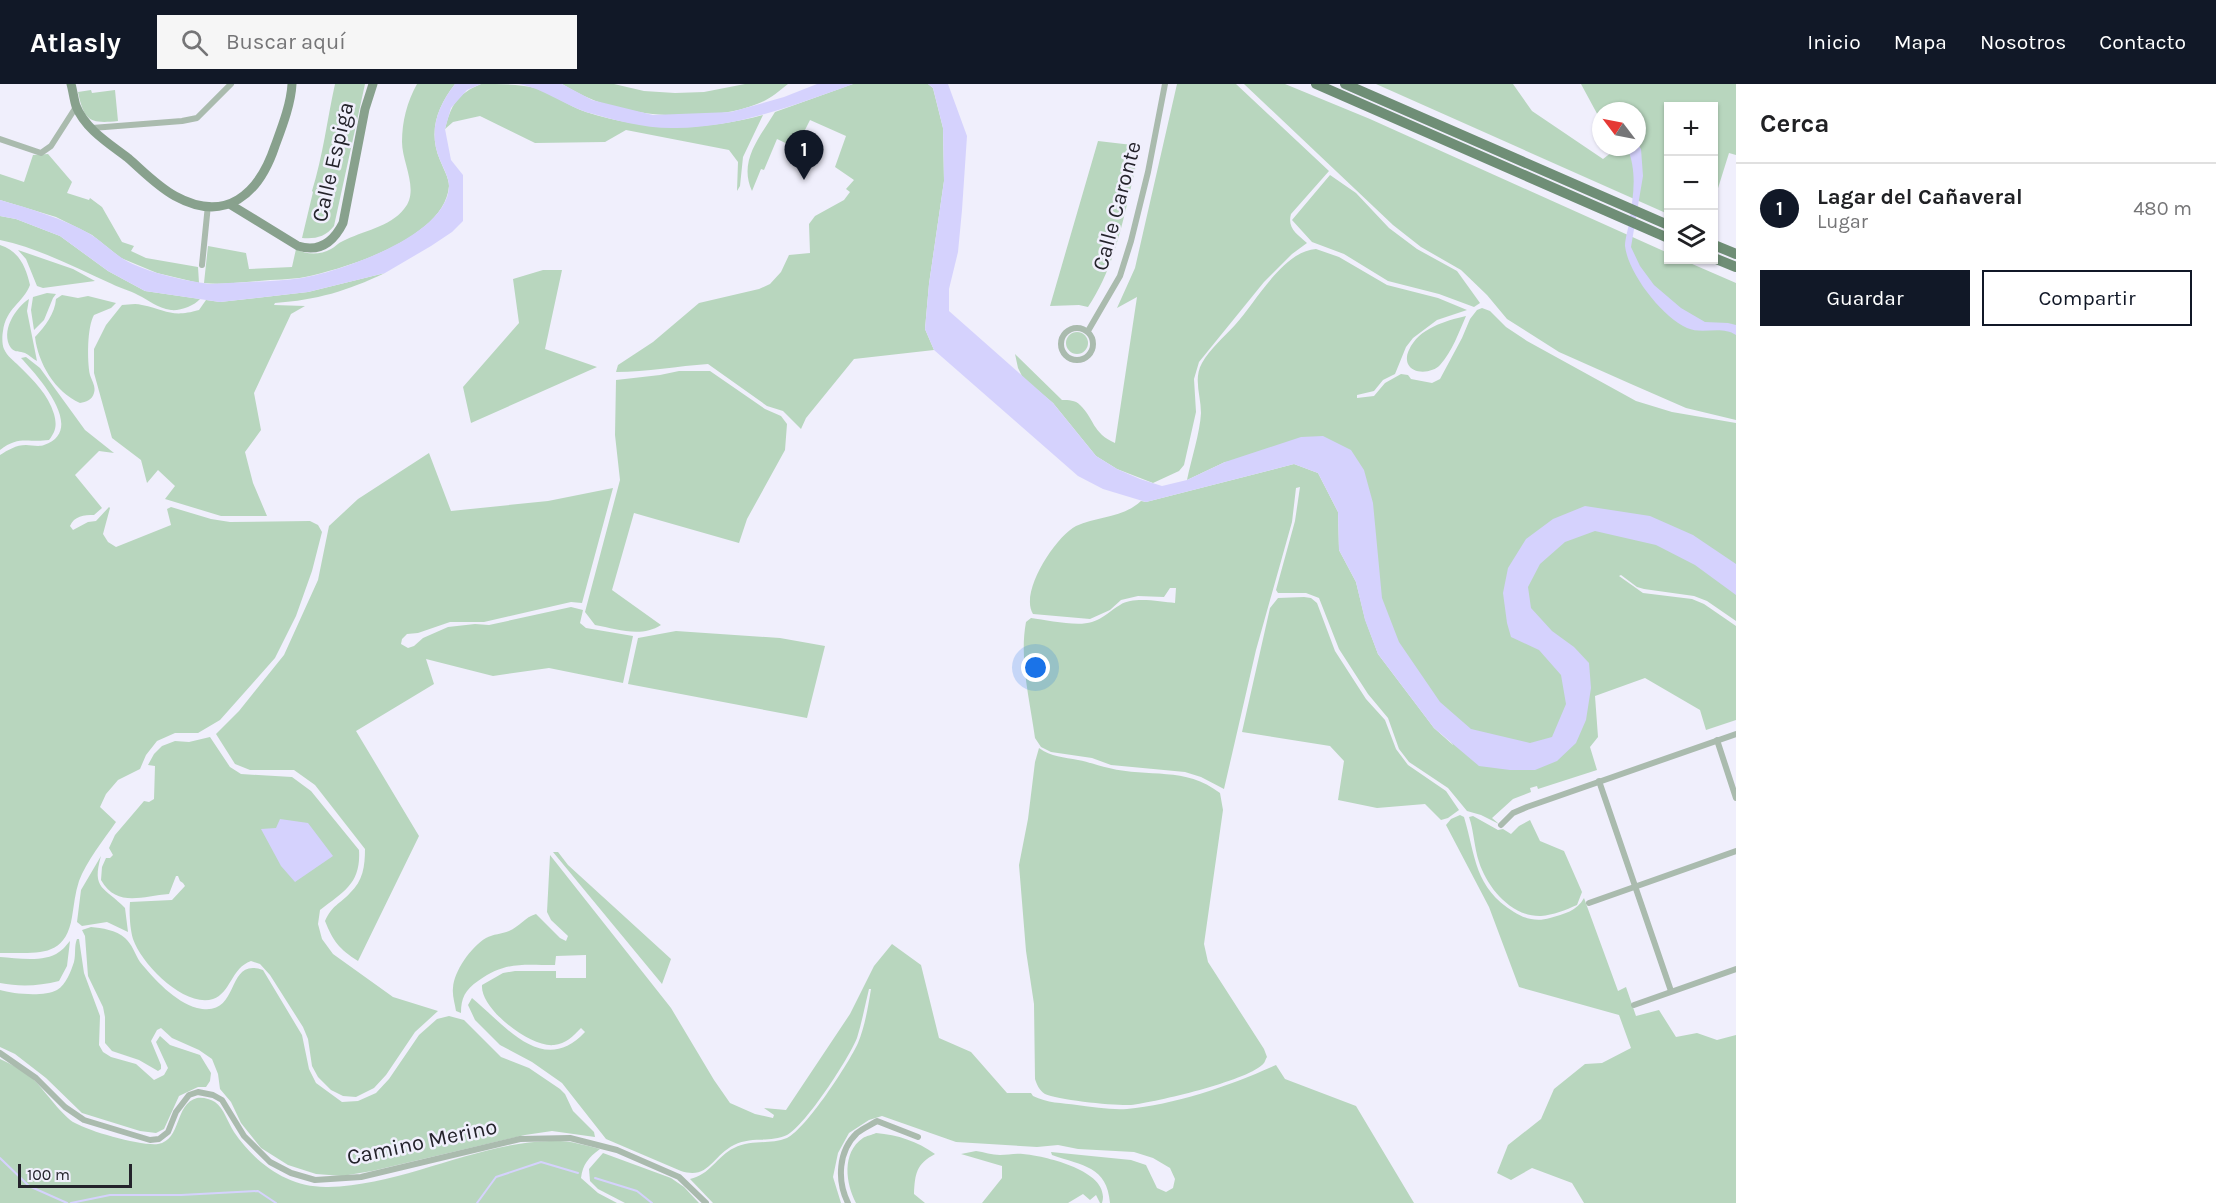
<!DOCTYPE html>
<html lang="es">
<head>
<meta charset="utf-8">
<style>
  :root { --surface:#fff; --page:#f6f6f6; --text:#202124; --muted:#757577; --line:#e0e0e0; --accent:#111827 }
  body { margin:0; font-family:Karla,sans-serif; background:var(--page); color:var(--text) }
  .controls { position:absolute; right:18px; top:18px; display:grid; overflow:hidden; border-radius:0px; box-shadow:0 2px 4px #0004 }
  .controls button { width:54px; height:54px; display:grid; place-items:center; padding:0; border:0; border-bottom:2px solid var(--line); background:var(--surface); color:var(--text); font:30px sans-serif }
  .compass { position:absolute; left:1592px; top:18px; width:54px; height:54px; border-radius:50%; background:var(--surface); box-shadow:0 2px 4px #0004; rotate:302deg }
  .scale { position:absolute; left:18px; bottom:15px; width:114px; box-sizing:border-box; padding-left:6px; border:3px solid #24232b; border-top:0; font-size:16px; line-height:21px; white-space:nowrap; color:#24232b; -webkit-text-stroke:4px #f0effc; paint-order:stroke }
  .you { position:absolute; left:1036px; top:584px; width:21px; height:21px; margin:-15px; border:4px solid #fff; border-radius:50%; background:#1a73e8; box-shadow:0 0 0 9px #1a73e833 }
  .badge { display:grid; place-items:center; width:39px; height:39px; border-radius:50%; background:var(--accent); color:#fff; font-size:20px; font-weight:700 }
  .pin { position:absolute; translate:-50% -50px; filter:drop-shadow(0 2px 3px #0008) }
  .pin::after { content:''; position:absolute; top:32px; width:21px; height:18px; background:inherit; clip-path:polygon(0 0,100% 0,50% 100%) }
  .list { margin:0; padding:0; list-style:none }
  h2 { display:flex; justify-content:space-between; align-items:center; height:78px; margin:0; padding:0 24px; font-size:26px }
  h2 small { font-size:20px; font-weight:400; color:var(--muted) }
  .list li { display:grid; grid-template-columns:39px 1fr auto; gap:18px; align-items:center; box-sizing:border-box; height:90px; padding:0 24px; border-top:2px solid var(--line) }
  .list b { display:block; font-size:22px; white-space:nowrap }
  .list p { margin:0; font-size:20px; white-space:nowrap; color:var(--muted) }
  .list em { font-size:20px; font-style:normal; color:var(--muted) }
  .actions { display:flex; gap:12px; padding:18px 24px }
  .actions a { flex:1; padding:14px 0; border:2px solid var(--accent); border-radius:0px; text-align:center; font-size:21px; color:var(--accent) }
  .actions .main { background:var(--accent); color:#fff }
  .icon { flex:none; width:33px; height:33px; fill:none; stroke:currentColor; stroke-width:2; stroke-linecap:round; stroke-linejoin:round }
  .map { position:relative; flex:none; width:1736px; height:1119px; overflow:hidden }
  header { display:flex; align-items:center; gap:36px; box-sizing:border-box; height:84px; padding:0 30px; background:var(--accent); color:#fff }
  header strong { font-size:28px }
  nav { display:flex; gap:33px; margin-inline-start:auto; font-size:21px }
  .search { width:420px; height:54px; background:var(--page); display:flex; align-items:center; gap:15px; box-sizing:border-box; padding:0 21px; border-radius:0px; color:var(--muted); font-size:22px }
  main { display:flex }
  aside { flex:1; background:var(--surface) }
  .map>svg:first-child { display:block }
  .green { fill:#b8d6be }
  .water { fill:#d5d2fd }
  .lines { fill:none; stroke-linecap:round; stroke-linejoin:round }
  .stream { stroke:#d5d2fd; stroke-width:2 }
  .street { stroke:#aabbae; stroke-width:6 }
  .secondary { stroke:#88a18d; stroke-width:9 }
  .primary { stroke:#6f8e76; stroke-width:10 }
  .labels { text-anchor:middle; dominant-baseline:central; stroke-width:5; stroke-linejoin:round; paint-order:stroke }
  .street-label { font-size:22px; fill:#24232b; stroke:#f0effc }
</style>
</head>
<body>
<header>
<strong>Atlasly</strong>
<div class="search"><svg class="icon" aria-label="search" viewBox="0 0 24 24"><circle cx="10" cy="10" r="6"/><path d="M15 15l6 6"/></svg>Buscar aquí</div>
<nav><a>Inicio</a><a>Mapa</a><a>Nosotros</a><a>Contacto</a></nav>
</header>
<main>
<div class="map">
<svg width="1736" height="1119" viewBox="0 0 1736 1119">
  <rect width="100%" height="100%" fill="#f0effc"/>
  <!-- green -->
  <g class="green">
    <path d="M335,0h30l-31,142c-9,11 -18,13 -32,12l11,-46 -1,-1c11,-35 15,-71 23,-107z"/>
    <path d="M417,0h38c-18,23 -27,48 -15,76 3,8 9,18 9,26 -4,52 -102,82 -144,91 -15,3 -31,2 -46,4 -18,1 -37,4 -55,2l4,-37 38,7 3,16 43,-2 4,-18c11,6 24,6 35,0 4,-2 7,-6 12,-8 19,-10 47,-14 61,-32 16,-18 -2,-46 -2,-67 0,-21 5,-40 15,-58z"/>
    <path d="M481,0c18,0 38,0 55,4 17,6 32,18 50,24 59,19 118,19 177,3l-20,42 -3,29 -3,5 1,-29 -9,-12 -103,-20 -21,12 -70,1 -55,-27 -27,6 -8,7c6,-24 12,-35 36,-45z"/>
    <path d="M562,0h52l30,7 31,2 29,-1 41,-8h43c-10,8 -19,16 -31,20 -44,18 -123,14 -166,-5 -10,-4 -20,-10 -29,-15z"/>
    <path d="M853,0h75l5,4 10,40 1,53 -15,103 -4,45 9,21 -80,9 -48,59 -5,11 -18,-18 -16,-5 -59,-42c-30,2 -61,8 -92,8l2,-7 35,-23 46,-39 60,-14 11,-5 11,-12 8,-17 21,-2 -1,-29 6,-8 29,-16 6,-8 -4,-3 8,-9 -19,-13 11,-31 -36,-16 -14,28 -19,-9 -13,31 -3,-1 -9,22c-14,-30 8,-54 23,-79z"/>
    <path d="M1177,0h59l93,87 -38,43c-4,14 6,20 16,29l-15,11 -28,28 -65,80 -5,17 2,33 -12,53 -5,6 -26,12 -36,-14 -21,-13 -43,-53 -30,-25 -5,-10 -3,-14 47,46c7,0 13,0 18,5 14,13 12,28 35,38l22,-146 -20,11 18,-40z"/>
    <path d="M1244,0h41l85,35 298,134v7h15l53,23v137l-50,-12 -55,-24 -72,-32 -52,-33 -20,-24 -26,-25 -40,-23 -28,-22z"/>
    <path d="M1376,0h137l19,27 71,48 13,-10 -1,-2h22v-36h-36v10l-20,-37h155v71l-7,-2 -15,48v-95h-46v108z"/>
    <path d="M91,6l1,3 23,-3 3,31c-28,3 -34,0 -40,-29z"/>
    <path d="M1098,57l43,5c-15,55 -21,113 -53,161l-9,-2 -29,1z"/>
    <path d="M48,70l24,28 -5,11 22,7 1,-2 12,9 20,35 12,4 -3,5 15,7 52,9 1,16 -42,-10 -36,-15 -29,-23 -36,-18 -56,-17v-26l24,8 9,-27z"/>
    <path d="M1330,91l26,18 33,35 28,21 40,22 23,32 -6,4 -35,-13 -51,-13 -44,-27 -32,-12 -20,-22z"/>
    <path d="M0,132l16,3 44,17 48,35 37,20 55,8c-6,7 -20,12 -29,11 -14,-2 -22,-10 -33,-15 -9,-5 -18,-7 -26,-11 -36,-16 -73,-36 -112,-44z"/>
    <path d="M0,161c19,6 26,22 30,40 -7,18 -24,23 -27,46 -1,5 -1,14 1,18 3,7 10,12 15,17 15,15 29,28 35,48 3,11 2,17 -5,26 -21,3 -30,-5 -49,10z"/>
    <path d="M1316,165l23,8 48,28 51,13 29,12 -30,10 -24,18 -7,9 -11,27 -12,6 -9,11 -17,4v3l17,-2 11,-13 16,-9 7,1 3,4 21,4 8,-4 22,-41 8,-19 7,-9 5,-2 8,3 16,16 21,14 109,60 36,11 64,11v198l-29,-20 -13,-5 -50,-7 -7,-2 -16,-12 -2,1 24,17 49,6 12,5 32,22v94l-30,10 -6,-20 -55,-32 -50,18 3,41 -8,10 7,23 -59,19 -1,-3 -7,2 1,4 -18,7 -21,19 7,6 -18,-9 -14,-4 -19,-23 -39,-26 -10,-13 -11,-31 -20,-24 -29,-45 -20,-51 -13,-5h-28l-2,-3 19,-69 5,-34 -4,1 -4,34 -36,128 -32,139 -23,-12 -16,-5 -74,-7 -19,-7 -41,-6 -10,-5 -6,-9c-5,-38 -16,-78 -9,-116l5,-4c16,2 46,9 61,4 11,-3 19,-12 28,-17 14,-9 40,-3 55,-2l1,-15h-6l-6,9 -26,-1 -17,4 -11,10 -20,9 -57,-5c-14,-22 23,-78 43,-88 22,-10 47,-8 65,-25l5,1 148,-38 24,9 20,39 1,38 17,32 9,37 13,35 56,74 19,17 -72,-106 -30,-188 -126,11 -38,18c4,-20 13,-47 14,-67 0,-17 -8,-34 1,-50 8,-14 22,-26 33,-38 21,-23 48,-74 81,-76z"/>
    <path d="M18,166l55,19 22,12 -52,7 -6,-2 -11,-27z"/>
    <path d="M543,186h19l-17,79 52,18 -126,56 -8,-36 56,-64 -6,-44z"/>
    <path d="M385,189c-38,18 -68,27 -110,30l-1,2 31,1 -14,8 -37,79 7,37 -16,22 8,31 14,33h-46l-56,-17 10,-13 -17,-16 -11,13 -6,-23 -29,-22 -18,-65v-24l12,-24 16,-20c6,0 13,-2 20,0 25,5 29,13 57,5l7,-10 14,2 88,-10z"/>
    <path d="M47,209l9,1 -3,4 -9,22 -10,10 -3,-20 2,-13z"/>
    <path d="M62,211l16,3 10,-2 28,7 -5,5 -17,7c-7,12 -7,46 -4,60 2,6 6,12 4,18 -2,7 -8,9 -14,10 -25,-11 -42,-40 -45,-66 10,-10 20,-24 21,-38z"/>
    <path d="M29,215l-2,12 10,50c-4,-2 -8,-6 -12,-8 -5,-2 -10,0 -14,-5 -11,-16 4,-40 18,-49z"/>
    <path d="M1466,232c-7,16 -14,36 -26,49 -7,8 -27,10 -32,-1 -2,-5 -1,-10 1,-14 10,-22 36,-29 57,-34z"/>
    <circle cx="1077" cy="259" r="11"/>
    <path d="M26,273l14,11 45,62 29,23 -15,-2 -24,24 27,33 -8,7c-10,0 -20,1 -24,11l3,4 15,-8 8,-1 13,-14 1,1 -7,26 5,8 8,5 55,-22 -4,-16 4,-2 40,12 19,3 80,-1 8,4 4,7 -10,39 -16,45 -21,42 -55,62 -22,13h-23l-18,8 -11,14 -6,14 -22,11 -12,14 -6,13 16,15c-12,17 -30,40 -37,59 -4,12 -5,24 -7,36 -7,43 -37,35 -72,36v-498c8,-5 16,-10 26,-10 5,0 13,2 18,0 44,-15 -8,-71 -23,-87z"/>
    <path d="M679,287h31l55,38 16,7 6,8 -2,26 -38,69 -8,24 -105,-30 -22,77 49,35c-20,13 -44,4 -66,0l-10,-13 35,-132 -5,-45 1,-55 44,-5z"/>
    <path d="M429,369l22,58 97,-10 65,-13 -31,115 -11,-1 -87,20h-34l-32,11 -11,1 -5,5 -1,5 7,4 6,-2 9,-8 25,-11 27,-3 14,1 82,-18 12,3 -3,13 6,5 47,8 -10,47 -74,-15 -56,8 -67,-17 8,25 -78,47 63,105 -61,125c-19,-12 -25,-20 -33,-40 7,-16 15,-17 25,-28 13,-12 15,-27 15,-44l-50,-64 -21,-15h-44l-15,-6 -19,-30 23,-23 45,-56 34,-75 11,-54 29,-27z"/>
    <path d="M1304,513l7,1 6,5 18,48 31,48 19,21 11,29 12,16 38,26 13,19 -11,8 -7,2 -16,-16 -48,4 -39,-8 6,-39 -14,-15 -88,-14 28,-124 8,-10z"/>
    <path d="M676,547l104,7 45,8 -18,72 -179,-34 10,-46z"/>
    <path d="M210,653l20,30 11,7 51,3 19,14 48,59c2,33 -14,41 -39,60l-2,14 4,15 11,15 60,43 45,14 -23,21 -29,43 -12,13 -18,9 -13,-1 -12,-6 -13,-13 -6,-11 -4,-27 -5,-12 -33,-52 -10,-11 -9,-3c-20,7 -20,32 -38,38 -28,9 -71,-34 -80,-60 -3,-10 -4,-26 -3,-37l42,-2 13,-14 -2,-3 -3,-2 -2,-5h-2l-7,18c-27,2 -52,14 -68,-14l1,-13 4,-9h4l3,-3 -4,-7 6,-13 29,-34 5,1 5,-3 1,-33 -7,-1 6,-11 8,-8 13,-5 14,1z"/>
    <path d="M1039,664c12,9 25,9 39,12 11,2 21,6 31,8 40,10 76,-2 111,25l3,17 -19,134 4,18 56,87 3,8c-2,3 -2,6 -5,8 -17,16 -105,37 -131,40 -14,1 -74,-5 -86,-11 -6,-4 -8,-9 -10,-15l-1,-75 -8,-53 -7,-86 9,-46 7,-57z"/>
    <path d="M1460,731l4,2c12,40 10,70 50,95 11,7 23,10 36,6 14,-4 27,-7 34,-20l34,93 8,-4 10,29 23,-6 17,27 21,-4 20,7 19,-5v168h-152l-12,-20 -40,-15 -21,12 -14,-7 11,-28 33,-26 13,-30 31,-25 17,-1 29,-15 -12,-33 -100,-28 -30,-80 -43,-82 5,-6z"/>
    <path d="M1473,732l25,14 5,-1 8,5 8,-8 11,-6 10,21 24,10 18,41 -5,13c-11,5 -24,10 -36,11 -30,1 -54,-29 -62,-54 -5,-15 -5,-31 -10,-45z"/>
    <path d="M553,768h5l10,13 103,94 -9,25z"/>
    <path d="M550,771l121,153 43,72 16,23 25,11 18,4 1,-3 -10,-7 22,2 64,-96 24,-48 18,-22 29,21 18,73 32,14 36,41h24l2,3c14,7 29,7 44,9 17,2 33,5 50,4 47,-4 106,-24 149,-44l9,14 71,27 58,97h-304c-3,-37 -27,-37 -58,-48l-1,-3 80,8 15,5 11,23 9,4 7,-4 2,-9 -5,-11 -17,-10 -19,-6 -56,-3 -20,-4 -21,2 -81,-5 -74,-26 -13,4 -20,13 -11,20 -5,24 8,26h-128l-23,-24c20,-4 27,-23 44,-31 17,-9 36,-3 53,-10 19,-9 62,-75 71,-95 7,-17 10,-36 13,-54h-2c-4,16 -7,33 -12,49 -8,20 -51,87 -70,97 -17,8 -35,1 -53,10 -22,11 -25,35 -53,26l-75,-32 -44,-56 -30,-21 -32,-17 -25,-25 -7,-15 4,-7c34,28 71,79 113,34l-4,-4c-8,8 -15,16 -27,17 -23,3 -74,-36 -72,-60l21,-12 12,-2h41v7h30v-23l-30,1 -1,9c-32,0 -49,-4 -77,16 -13,9 -17,17 -17,32l-5,-2c-1,-7 -4,-16 -3,-23 1,-17 18,-41 33,-50 7,-4 16,-4 23,-7 10,-4 16,-14 27,-17l24,24 6,3 2,-5 -17,-16 -4,-8z"/>
    <path d="M101,772c-10,34 4,31 24,52l3,24 -21,-10 -25,4 -5,-4 4,-32z"/>
    <path d="M91,843c11,1 25,3 34,11 7,6 10,16 15,24 14,17 35,40 57,46 45,11 27,-52 66,-38l39,65 7,34 7,14 26,19 16,-1 18,-8 13,-14 30,-44 18,-16 12,-3 15,4 37,37 28,11 31,21 5,5 8,17 21,21 1,5 -43,-6 -27,4 -153,36 -30,5 -26,-2 -28,-9 -27,-17 -20,-25 -10,-21 -11,-13 -2,-15 -6,-15 -13,-9 -27,-12 -11,-10 -4,2 -6,11 10,24v4l-3,2 -19,-11 -27,-9 -7,-8v-26l-2,-10 -15,-31 -3,-40 -3,-6z"/>
    <path d="M77,855h2l5,34 16,43 -1,29 4,7 8,5 25,7 18,16 10,-5 4,-7 -12,-26 4,-6 10,9 30,10 11,18 -1,8 -4,6h-8l-19,9 -15,33 -8,4 -16,-2 -58,-18 -36,-35 -31,-24 -15,-7v-57c13,4 44,7 57,0 9,-5 14,-19 17,-28 2,-8 0,-16 3,-23z"/>
    <path d="M70,857l-3,25 -8,15c-20,5 -39,6 -59,2v-26c17,1 44,6 59,-5 4,-2 8,-8 11,-11z"/>
    <path d="M0,975c11,5 26,13 35,22 10,10 28,36 40,42 16,9 66,23 83,21 24,-4 16,-40 39,-46 6,-1 13,1 18,4 9,6 13,21 19,30 22,32 54,56 94,55 76,-2 146,-44 222,-46 18,-1 33,4 50,8 -12,9 -17,15 -19,29l17,15 19,10h-617z"/>
    <path d="M876,1049c22,2 41,8 59,21 -19,10 -20,20 -21,40l11,9h-69c-10,-19 -15,-50 7,-65 3,-2 9,-3 13,-5z"/>
    <path d="M976,1067c8,1 16,4 24,4 7,0 15,-2 23,-1 22,2 89,17 79,49h-2l-4,-8 -6,5 -7,-6 -15,9h-86l20,-25v-12l-41,-12z"/>
    <path d="M603,1069l68,25 13,9 15,16h-74l-27,-14 -8,-8 -1,-12z"/>
  </g>
  <!-- water -->
  <g class="water">
    <path d="M455,0h26l-14,6 -16,18 -6,21 6,31 12,15v46l-11,11 -21,14 -46,27 -77,19 -88,10 -75,-11 -37,-20 -48,-35 -44,-17 -16,-3v-16c31,9 62,18 90,34 10,6 19,15 29,22 20,15 66,25 91,28 31,-2 62,-2 92,-6 40,-7 146,-43 147,-92 0,-8 -6,-19 -9,-26 -12,-28 -3,-53 15,-76z"/>
    <path d="M519,0h43l30,16 61,15 78,-3 53,-15 33,-13h36c-58,21 -114,43 -177,44 -29,1 -62,-8 -90,-16 -23,-8 -42,-23 -67,-28z"/>
    <path d="M928,0h20l19,52 -5,74 -4,42 -9,37v22l104,92 43,53 21,13 23,10 22,7 25,-6 38,-18 76,-25 22,-1 28,14 13,20 9,33 9,95 17,44 41,60 31,27 59,14 22,-6 14,-33 -5,-29 -22,-25 -28,-13 -4,-14 -4,-30 5,-25 18,-29 27,-20 32,-13 65,10 43,19 43,29v31l-41,-30 -39,-20 -61,-14 -30,11 -25,22 -12,23 3,21 21,23 22,16 15,16 2,25 -5,32 -10,23 -19,18 -22,9h-25l-31,-4 -45,-38 -56,-74 -13,-34 -9,-38 -17,-32 -1,-38 -20,-39 -24,-9 -148,38 -43,-13 -25,-13 -144,-126 -9,-21 4,-45 15,-103 -1,-53 -10,-40z"/>
    <path d="M1637,59l4,6 2,27 -12,71 9,19 14,19 27,23 24,14 23,1 8,2v10c-15,-10 -33,0 -49,-7 -25,-11 -59,-55 -62,-82 0,-7 3,-16 4,-23 4,-26 9,-50 -2,-76h10z"/>
    <path d="M280,735l28,4 25,33 -38,26 -14,-16 -20,-37 15,-1z"/>
  </g>
  <g class="lines">
    <!-- stream -->
    <g class="stream">
      <path d="M0,1074l29,28 38,17"/>
      <path d="M595,1094l42,13 15,12"/>
      <path d="M71,1119l39,-8h71l77,-4 18,12"/>
      <path d="M477,1119l19,-26 45,-15 37,11"/>
    </g>
    <!-- street -->
    <g class="street">
      <path d="M92,44l90,-7 15,-3 34,-34"/>
      <path d="M0,55l41,14 10,-7 25,-39"/>
      <path d="M202,181l6,-60"/>
      <circle cx="1077" cy="260" r="16"/>
      <path d="M1088,247l32,-55 11,-35 17,-69 17,-88"/>
      <path d="M1717,656l19,58"/>
      <path d="M1599,697l72,210"/>
      <path d="M1501,741l12,-12 14,-6 209,-73"/>
      <path d="M1589,819l147,-52"/>
      <path d="M1634,921l102,-36"/>
      <path d="M0,969l36,25 29,29 19,13 66,20 9,-1 9,-7 8,-20 13,-17 9,-3 15,3 9,5 22,36 26,26 21,11 24,7 46,-3 159,-38 50,-1 47,12 62,27 27,26"/>
      <path d="M848,1119c-11,-22 -10,-52 9,-70 6,-5 14,-8 20,-12l41,16"/>
    </g>
    <!-- secondary -->
    <g class="secondary">
      <path d="M71,0c2,7 3,16 5,22 9,23 34,38 52,52 15,13 29,28 47,38 51,28 84,-2 100,-50 7,-19 16,-42 17,-62"/>
      <path d="M231,121l67,41c22,7 36,-5 45,-23l22,-114 8,-25"/>
    </g>
    <!-- primary -->
    <g class="primary">
      <path d="M1316,0l352,154"/>
      <path d="M1345,0l323,141"/>
      <path d="M1714,161l22,9"/>
      <path d="M1714,174l22,9"/>
    </g>
  </g>
  <g class="labels">
    <!-- street labels -->
    <g class="street-label">
      <text transform="translate(333 78) rotate(-77)">Calle Espiga</text>
      <text transform="translate(1117 122) rotate(-75)">Calle Caronte</text>
      <text transform="translate(422 1058) rotate(-12)">Camino Merino</text>
    </g>
  </g>
</svg>
<div class="controls">
<button>+</button>
<button>−</button>
<button><svg class="icon" aria-label="layers" viewBox="0 0 24 24"><path d="M12 4l9 5-9 5-9-5zM3 14l9 5 9-5"/></svg></button>
</div>
<svg class="compass" viewBox="-18 -18 36 36"><path d="M0-13l5 13h-10z" fill="#e53935"/><path d="M0 13l5-13h-10z" fill="#757577"/></svg>
<div class="scale">100 m</div>
<div class="you"></div>
<div class="pin badge" style="left:804px;top:96px">1</div>
</div>
<aside>
<h2>Cerca<small></small></h2>
<ul class="list">
<li><span class="badge">1</span><div><b>Lagar del Cañaveral</b><p>Lugar</p></div><em>480 m</em></li>
</ul>
<div class="actions"><a class="main">Guardar</a><a>Compartir</a></div>
</aside>
</main>
</body>
</html>
